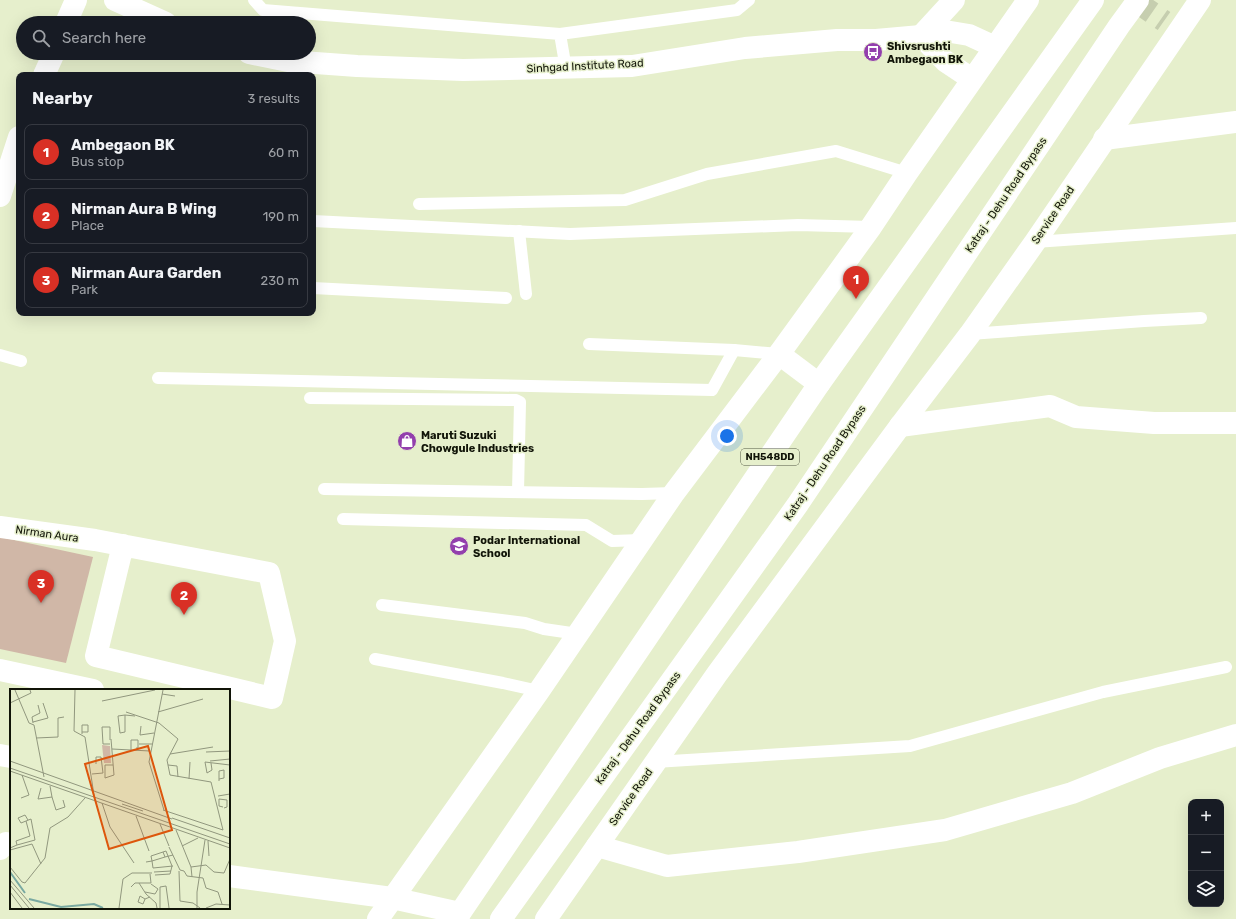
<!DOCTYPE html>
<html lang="en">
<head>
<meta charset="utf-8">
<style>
  :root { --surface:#171b24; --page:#20242c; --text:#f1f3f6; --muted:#9ea1a6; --line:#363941; --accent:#d93025 }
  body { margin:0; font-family:Rubik,sans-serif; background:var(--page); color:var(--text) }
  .controls { position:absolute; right:12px; bottom:12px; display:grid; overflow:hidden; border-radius:8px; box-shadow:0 4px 16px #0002 }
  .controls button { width:36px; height:36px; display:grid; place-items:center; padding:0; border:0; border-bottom:1px solid var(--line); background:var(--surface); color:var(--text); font:20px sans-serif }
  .you { position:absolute; left:727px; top:436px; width:14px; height:14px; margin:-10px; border:3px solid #fff; border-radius:50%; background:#1a73e8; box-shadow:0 0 0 6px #1a73e833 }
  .badge { display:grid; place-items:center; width:26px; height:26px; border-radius:50%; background:var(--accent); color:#fff; font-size:13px; font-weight:700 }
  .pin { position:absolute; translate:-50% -33px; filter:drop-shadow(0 1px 2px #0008) }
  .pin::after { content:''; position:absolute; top:21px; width:14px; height:12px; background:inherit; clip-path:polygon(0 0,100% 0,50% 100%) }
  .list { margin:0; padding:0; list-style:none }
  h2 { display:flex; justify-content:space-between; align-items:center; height:52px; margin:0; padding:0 16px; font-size:17px }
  h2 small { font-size:13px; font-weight:400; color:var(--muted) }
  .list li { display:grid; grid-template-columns:26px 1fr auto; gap:12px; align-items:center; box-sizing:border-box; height:56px; margin:0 8px 8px; padding:0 8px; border:1px solid var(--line); border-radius:8px }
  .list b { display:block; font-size:15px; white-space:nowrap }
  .list p { margin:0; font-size:13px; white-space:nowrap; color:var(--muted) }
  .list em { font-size:13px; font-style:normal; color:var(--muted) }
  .icon { flex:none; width:22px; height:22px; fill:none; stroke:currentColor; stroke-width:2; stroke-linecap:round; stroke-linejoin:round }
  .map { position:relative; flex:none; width:1236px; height:919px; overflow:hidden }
  .search { position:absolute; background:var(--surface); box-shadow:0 4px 16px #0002; left:16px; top:16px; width:300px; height:44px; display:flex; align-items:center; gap:10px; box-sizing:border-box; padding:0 14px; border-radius:22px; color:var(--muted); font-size:15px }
  .panel { position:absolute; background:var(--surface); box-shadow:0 4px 16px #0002; left:16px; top:72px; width:300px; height:244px; border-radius:8px }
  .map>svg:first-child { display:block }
  .green { fill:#d0b7a7 }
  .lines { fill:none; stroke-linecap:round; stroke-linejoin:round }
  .tertiary-tunnel { stroke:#c6ceaf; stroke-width:22; stroke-dasharray:22 11; stroke-linecap:butt }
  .service { stroke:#fff; stroke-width:12 }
  .minor { stroke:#fff; stroke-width:22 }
  .tertiary { stroke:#fff; stroke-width:22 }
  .trunk { stroke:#fff; stroke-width:22 }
  .labels { text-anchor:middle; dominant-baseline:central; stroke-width:3; stroke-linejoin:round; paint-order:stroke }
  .shield { fill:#e6efcc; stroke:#515643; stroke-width:1 }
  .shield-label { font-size:10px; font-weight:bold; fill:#111408 }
  .poi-label { font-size:11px; font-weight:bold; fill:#111408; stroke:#e6efcc; text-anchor:start }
  .street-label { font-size:11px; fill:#111408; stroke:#e6efcc }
  .inset-river { fill:none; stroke:#79a9a1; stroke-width:2 }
  .inset-road { fill:none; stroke:#91977e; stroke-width:1 }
  .view { fill:#dd560c; fill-opacity:0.15; stroke:#dd560c; stroke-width:2 }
  .inset-edge { fill:none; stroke:#111408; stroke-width:2 }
</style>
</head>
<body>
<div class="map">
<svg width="1236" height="919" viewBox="0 0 1236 919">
  <rect width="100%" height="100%" fill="#e6efcc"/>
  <!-- green -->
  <path class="green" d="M0,537l93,20 -27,106 -66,-14z"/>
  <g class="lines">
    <!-- tertiary-tunnel -->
    <path class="tertiary-tunnel" d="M1134,0l30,21"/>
    <!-- service -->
    <g class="service">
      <path d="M254,0l9,10 297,24 6,35"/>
      <path d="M560,34l177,-24 12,-10"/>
      <path d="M419,204l206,-4 82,-26 129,-23 71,22"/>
      <path d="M313,221l257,13 228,-9 73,2"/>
      <path d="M519,231l7,63"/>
      <path d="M1035,242l201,-14"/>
      <path d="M313,288l193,10"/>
      <path d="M970,334l174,-13 57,-3"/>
      <path d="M589,344l145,6 45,4"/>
      <path d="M0,355l21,6"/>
      <path d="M158,378l554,12 22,-40"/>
      <path d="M310,398l206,2 4,2 -2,90"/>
      <path d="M324,489l318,5 32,-1"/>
      <path d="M343,519l243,6 26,16 30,-1"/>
      <path d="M382,605l143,18 19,6 34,5"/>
      <path d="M375,659l128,24 36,8"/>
      <path d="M655,762l255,-16 193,-54 123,-25"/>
    </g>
    <!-- minor -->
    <g class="minor">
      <path d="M115,0l51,23"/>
      <path d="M66,23l10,-23"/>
      <path d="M921,36l24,25 27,18"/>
      <path d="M921,36l33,-36"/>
      <path d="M249,53l39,8 69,5 106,4 169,-4 113,-18 92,-8h39l45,-4 24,-5 24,4 26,12"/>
      <path d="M44,75l10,-22"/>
      <path d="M1104,139l132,-17"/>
      <path d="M0,196l19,-59"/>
      <path d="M900,426l150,-20 26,11 78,6h82"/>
      <path d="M0,527l95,13 174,33 16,68 -13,57 -176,-42 27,-111"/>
      <path d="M0,670l93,20"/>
      <path d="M0,755l11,2"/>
      <path d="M597,846l70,20 131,-14 147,-22 127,-37 88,-35 76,-23"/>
      <path d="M0,849l6,-6 5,1"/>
      <path d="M229,876l163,22 68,15"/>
    </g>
    <!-- tertiary -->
    <g class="tertiary">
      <path d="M378,919l161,-228 135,-198 105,-139 92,-127 36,-54 121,-173"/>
      <path d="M546,919l171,-245 183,-248 70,-92 65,-92 165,-242"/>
    </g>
    <!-- trunk -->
    <g class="trunk">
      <path d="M779,354l40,30"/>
      <path d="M456,919l363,-535 274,-384"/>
      <path d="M501,919l297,-415 321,-478 19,-26"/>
    </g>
  </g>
  <!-- icons -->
  <defs>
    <symbol id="bus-disc" viewBox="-11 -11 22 22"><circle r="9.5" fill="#933fad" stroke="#e6efcc"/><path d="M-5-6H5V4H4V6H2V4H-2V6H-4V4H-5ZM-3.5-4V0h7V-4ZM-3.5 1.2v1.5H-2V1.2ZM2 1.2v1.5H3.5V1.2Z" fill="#fff"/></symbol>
    <symbol id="shop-disc" viewBox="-11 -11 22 22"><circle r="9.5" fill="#933fad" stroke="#e6efcc"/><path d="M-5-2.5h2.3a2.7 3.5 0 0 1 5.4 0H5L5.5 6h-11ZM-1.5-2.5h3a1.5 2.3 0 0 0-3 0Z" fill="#fff"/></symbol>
    <symbol id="school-disc" viewBox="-11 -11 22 22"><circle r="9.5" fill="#933fad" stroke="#e6efcc"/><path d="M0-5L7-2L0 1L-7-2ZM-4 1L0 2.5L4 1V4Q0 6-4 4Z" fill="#fff"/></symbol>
  </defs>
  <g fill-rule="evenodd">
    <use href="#bus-disc" x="862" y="41" width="22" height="22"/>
    <use href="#shop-disc" x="396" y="430" width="22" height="22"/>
    <use href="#school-disc" x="448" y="535" width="22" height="22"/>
  </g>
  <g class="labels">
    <!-- shield labels -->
    <rect class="shield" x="741" y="449" width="58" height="16" rx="3"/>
    <g class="shield-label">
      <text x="770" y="457">NH548DD</text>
    </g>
    <!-- poi labels -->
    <g class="poi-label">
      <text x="887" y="46">Shivsrushti<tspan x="887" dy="13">Ambegaon BK</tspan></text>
      <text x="421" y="435">Maruti Suzuki<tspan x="421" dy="13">Chowgule Industries</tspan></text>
      <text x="473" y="540">Podar International<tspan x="473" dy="13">School</tspan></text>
    </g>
    <!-- street labels -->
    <g class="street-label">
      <text transform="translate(585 66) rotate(-3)">Sinhgad Institute Road</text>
      <text transform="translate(1006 195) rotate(-56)">Katraj - Dehu Road Bypass</text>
      <text transform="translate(1053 215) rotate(-56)">Service Road</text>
      <text transform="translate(825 463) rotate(-56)">Katraj - Dehu Road Bypass</text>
      <text transform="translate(47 534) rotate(8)">Nirman Aura</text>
      <text transform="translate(638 728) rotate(-54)">Katraj - Dehu Road Bypass</text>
      <text transform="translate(631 797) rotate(-55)">Service Road</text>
    </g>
  </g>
  <!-- overview -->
  <g transform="translate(10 689)">
    <rect width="220" height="220" fill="#e6efcc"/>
    <path d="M92,56l8,1 1,17h-7z" fill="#d0b7a7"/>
    <path class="inset-river" d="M0,183l15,21M19,210l32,8 33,-3 9,4"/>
    <path class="inset-road" d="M5,1l14,33 5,2 10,52M65,1l-1,41 11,6 9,58M153,1l-14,72 15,48M152,5l13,2M92,12l53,-11M0,14l21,-10 -1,-3M116,23l33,11 19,16 -11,21 3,15 41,7 12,48 -60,-20M148,23l45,-13M115,26l-7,1 2,17 5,-1v-17l10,1M23,33l15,-4 -5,-15M23,34l-1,-6 8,-4 -2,-8M131,37l-1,9 14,-2M72,43h6v-7h-6v9M26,49l22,-1v-19l6,-1M101,50l3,36 -9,3v-13h8M100,51v-13h-8l1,17h7M129,55h13M102,60l38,2M121,61v-10h7v8h-2M196,63l24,-1M160,65l43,-7M0,72l162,58M200,72l20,-2M201,74l1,7 -5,3 -2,-11 25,3M158,76l9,1 1,11M0,79l220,76M0,82l220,77M82,85l11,-1 -2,-16h-5v7M179,90l1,-17M209,90l5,-1v-8l-5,1v10M31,99l-3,11 14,-2 -2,-11M208,107l12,-2M42,108l4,13 9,-3 -2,-7M11,109l8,-3 -7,-20M92,114l8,24 24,36M112,115l21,7M213,118l-4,-1v-7l8,1v7l-3,1M126,127l13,35M162,129l58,20M16,132l-5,2 -3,-5 7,-3 3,5M150,135l9,22M166,141l15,37 1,10M198,152l1,15M172,157l16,-8M159,158l11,23 4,1 3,5 16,2 3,10 12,4 4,12M0,159l7,-3 -1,-4 14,-5 -4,-15 5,-2 4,21 -18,5M0,161l22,-6 9,20M155,168l-13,4 -1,-5 12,-4 2,5 8,-2M136,173l6,-1 1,7 20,-2M0,178l12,15 3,1 20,-25 5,-30 18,-11 17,-19M181,178l15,-2 8,7 10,1 6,-14M169,182l1,30 13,2 7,5M144,183l17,-1M145,186l15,-1 2,-8 -6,-15 -3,1M0,191l24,28M129,194l7,11 10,9 1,5M0,196l19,23M121,198l4,-4h16l-1,-9M0,203l12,16M135,203l10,2 3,-5 -7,-5M135,210l-2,5 -5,-2 2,-6 5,3 5,-2M109,219l4,-29 9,-6h20M150,219v-21l6,-1 3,22M187,219v-16l8,-52M196,219l10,-4 14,1"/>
    <path class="view" d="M138,57l24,84 -63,19 -24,-85z"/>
    <rect width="220" height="220" class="inset-edge"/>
  </g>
</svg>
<div class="controls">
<button>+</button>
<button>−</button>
<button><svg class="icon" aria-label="layers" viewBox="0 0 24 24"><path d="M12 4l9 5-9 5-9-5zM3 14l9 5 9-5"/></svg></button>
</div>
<div class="you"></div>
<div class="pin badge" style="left:856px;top:299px">1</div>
<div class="pin badge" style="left:184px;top:615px">2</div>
<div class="pin badge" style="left:41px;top:603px">3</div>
<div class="search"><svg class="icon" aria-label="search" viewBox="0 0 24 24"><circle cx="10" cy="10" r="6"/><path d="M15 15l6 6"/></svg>Search here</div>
<section class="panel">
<h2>Nearby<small>3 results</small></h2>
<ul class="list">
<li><span class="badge">1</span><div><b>Ambegaon BK</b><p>Bus stop</p></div><em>60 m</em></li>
<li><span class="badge">2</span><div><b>Nirman Aura B Wing</b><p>Place</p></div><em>190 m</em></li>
<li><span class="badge">3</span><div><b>Nirman Aura Garden</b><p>Park</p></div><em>230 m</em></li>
</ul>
</section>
</div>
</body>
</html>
